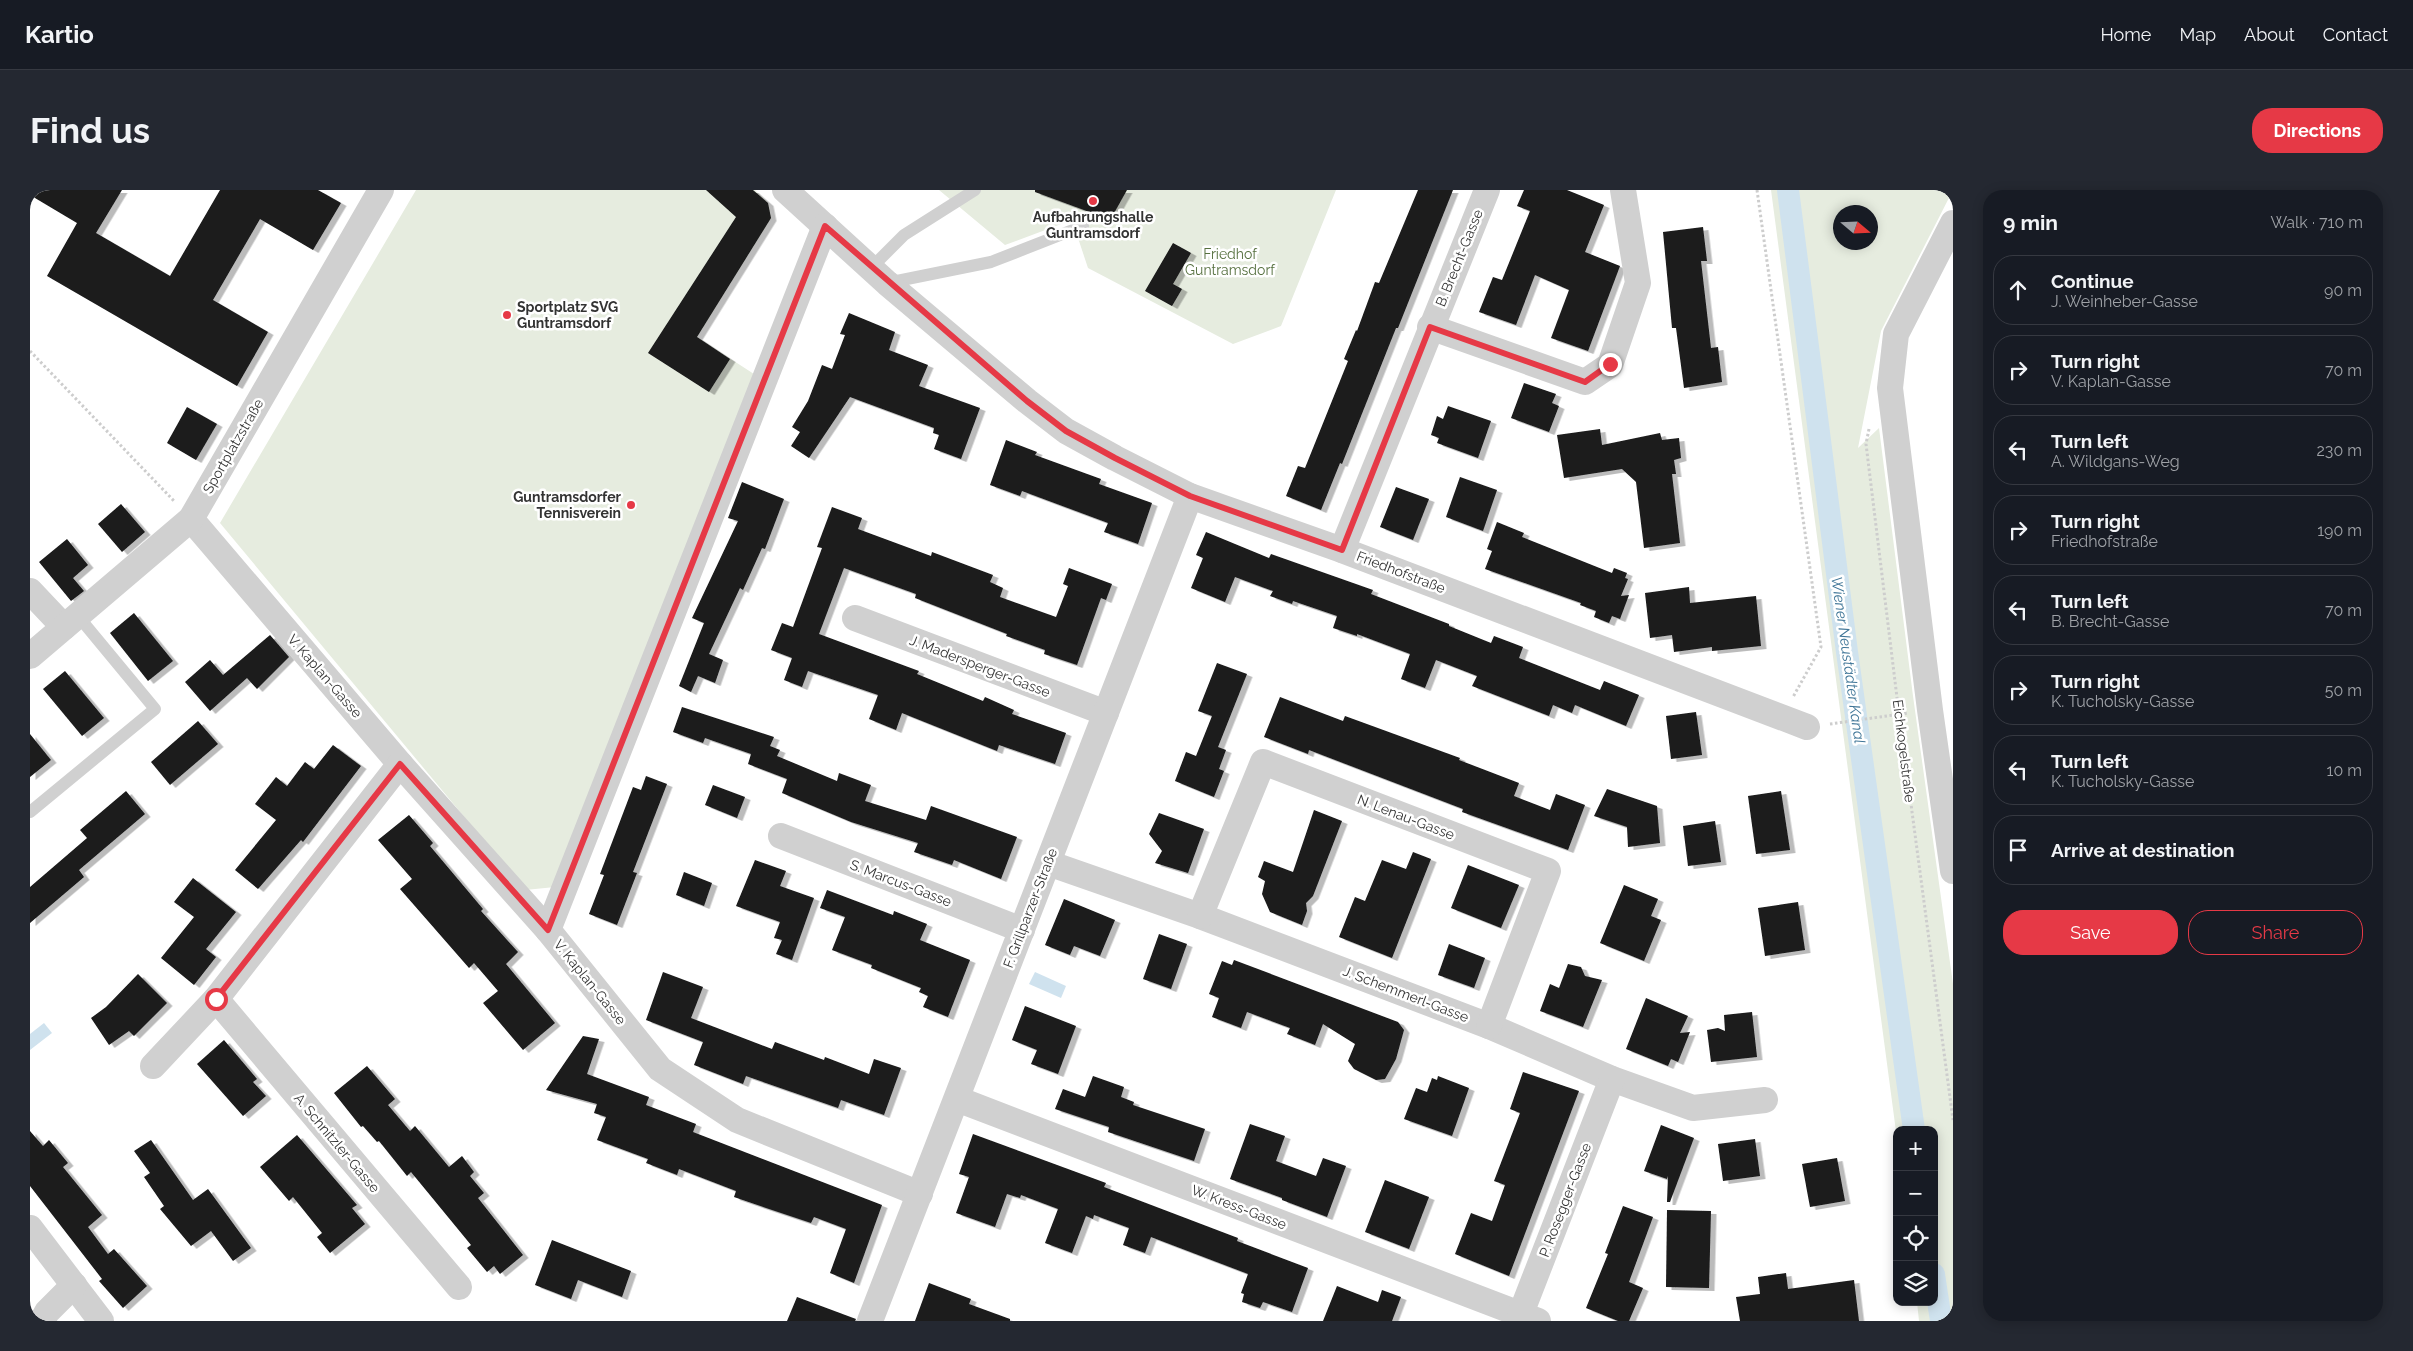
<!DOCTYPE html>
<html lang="en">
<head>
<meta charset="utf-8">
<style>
  :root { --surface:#171b24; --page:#242831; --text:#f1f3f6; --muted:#9ea1a6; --line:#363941; --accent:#e63946 }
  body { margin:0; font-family:Raleway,sans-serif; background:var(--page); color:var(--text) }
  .controls { position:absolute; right:15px; bottom:15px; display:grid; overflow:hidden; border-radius:10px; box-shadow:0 2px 12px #0003 }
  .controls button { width:45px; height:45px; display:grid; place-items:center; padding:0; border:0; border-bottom:1px solid var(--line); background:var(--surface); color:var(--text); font:25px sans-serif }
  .compass { position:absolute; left:1803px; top:15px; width:45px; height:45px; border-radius:50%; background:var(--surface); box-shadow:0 2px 12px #0003; rotate:109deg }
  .stop { position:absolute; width:15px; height:15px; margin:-11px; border:4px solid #e63946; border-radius:50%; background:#fff }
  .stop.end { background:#e63946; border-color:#fff; box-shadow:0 1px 5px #0008 }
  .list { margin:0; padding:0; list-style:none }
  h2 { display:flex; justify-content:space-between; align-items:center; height:65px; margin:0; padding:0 20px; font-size:21px }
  h2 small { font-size:16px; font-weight:400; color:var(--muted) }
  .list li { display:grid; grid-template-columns:32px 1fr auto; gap:15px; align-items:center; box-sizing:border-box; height:70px; margin:0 10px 10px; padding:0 10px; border:1px solid var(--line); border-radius:20px }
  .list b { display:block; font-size:19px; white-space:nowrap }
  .list p { margin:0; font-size:16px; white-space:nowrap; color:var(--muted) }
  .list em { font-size:16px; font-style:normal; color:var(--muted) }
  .actions { display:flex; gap:10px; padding:15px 20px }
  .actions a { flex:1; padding:11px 0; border:1px solid var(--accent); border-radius:20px; text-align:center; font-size:18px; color:var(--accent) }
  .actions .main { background:var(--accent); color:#fff }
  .icon { flex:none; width:28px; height:28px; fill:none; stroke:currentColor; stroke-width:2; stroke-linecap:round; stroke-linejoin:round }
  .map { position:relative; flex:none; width:1923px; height:1131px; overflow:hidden; border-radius:20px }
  header { display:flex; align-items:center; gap:30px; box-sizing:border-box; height:70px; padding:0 25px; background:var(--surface); border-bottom:1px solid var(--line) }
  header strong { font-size:24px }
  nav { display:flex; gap:28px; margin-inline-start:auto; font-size:18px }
  .intro { display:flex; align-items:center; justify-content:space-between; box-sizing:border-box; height:120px; padding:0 30px }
  h1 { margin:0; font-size:35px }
  .button { padding:12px 22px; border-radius:20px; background:var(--accent); color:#fff; font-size:18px; font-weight:700 }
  main { display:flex; gap:30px; padding:0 30px }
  aside { flex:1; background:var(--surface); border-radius:20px; box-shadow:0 2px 12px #0003 }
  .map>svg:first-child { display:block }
  .green { fill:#e6ecdf; fill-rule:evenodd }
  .water { fill:#cfe2ee }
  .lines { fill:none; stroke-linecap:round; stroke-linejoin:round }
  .canal { stroke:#cfe2ee; stroke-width:22 }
  .building { fill:#1a1a1a; filter:url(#shadow) }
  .path { stroke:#cdcdcd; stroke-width:3; stroke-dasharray:2.5 2.5; stroke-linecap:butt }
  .lane { stroke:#d0d0d0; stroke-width:12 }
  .street { stroke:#d0d0d0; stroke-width:26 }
  .route { stroke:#e63946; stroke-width:6 }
  .poi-dot { fill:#e63946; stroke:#fff; stroke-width:2 }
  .labels { text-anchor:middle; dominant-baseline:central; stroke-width:5; stroke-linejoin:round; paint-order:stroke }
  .poi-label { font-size:14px; font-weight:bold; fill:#333; stroke:#fff }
  .park-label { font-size:14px; fill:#56703f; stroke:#fff }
  .street-label { font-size:14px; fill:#333; stroke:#fff }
  .water-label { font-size:15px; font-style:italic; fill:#3f7597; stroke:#fff }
</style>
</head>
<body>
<header>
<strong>Kartio</strong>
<nav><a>Home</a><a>Map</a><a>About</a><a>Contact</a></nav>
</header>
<div class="intro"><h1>Find us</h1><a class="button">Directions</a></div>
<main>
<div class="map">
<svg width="1923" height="1131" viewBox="0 0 1923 1131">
  <defs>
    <filter id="shadow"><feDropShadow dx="5.5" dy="3" stdDeviation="0" flood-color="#0004"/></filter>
  </defs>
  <rect width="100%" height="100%" fill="#fff"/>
  <!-- green -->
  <g class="green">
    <path d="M386,0h339l13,13 3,15 -74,119 60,39 -202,511 -30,3 -305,-367z"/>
    <path d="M909,0h397l-55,136 -48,18 -145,-76 -16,-48 -67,25z"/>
    <path d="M1741,0h182l-72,141 -23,117 21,-20 34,268 40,288v337h-34l-2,-19h17v-172h-37v9zM1810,22h30v30h-30z"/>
  </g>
  <!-- water -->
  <g class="water">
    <path d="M1005,782l31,14 -5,12 -32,-14z"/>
    <path d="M14,833l8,10 -22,17v-16z"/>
  </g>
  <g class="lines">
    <!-- canal -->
    <g class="canal">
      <path d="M1758,0l59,462 67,478"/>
      <path d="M1904,1084l7,47"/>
    </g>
  </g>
  <!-- building -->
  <g class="building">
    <path d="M0,0h92l-26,43 74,43 50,-86h98l23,13 -28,47 -53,-31 -47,81 55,32 -31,54 -190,-110 30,-53 -47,-28z"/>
    <path d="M676,0h47l15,13 3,15 -74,119 33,22 -21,33 -61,-39 88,-136z"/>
    <path d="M1005,0h92l-14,25 -21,-2 -57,-21z"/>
    <path d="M1388,0h35l-55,138h-2l-54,136 -2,-1 -19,47 -35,-14 12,-30 7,2 43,-107 -4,-2 12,-29 1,1 18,-49 4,1z"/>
    <path d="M1494,0h43l37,15 -19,47 35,14 -32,85 -37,-13 18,-48 -34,-15 -19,50 -37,-13 14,-35 9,3 28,-69 -13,-5z"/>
    <path d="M1673,37l4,34h-6l10,87 7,-1 4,35 -38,6 -8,-60h-4l-9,-96z"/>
    <path d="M1143,53l18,10 -18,31 9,5 -10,17 -27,-15z"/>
    <path d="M819,123l46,19 -6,18 39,15 -9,21 61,22 -19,51 -27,-10 5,-14 -6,-2 1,-5 -84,-31 -41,61 -18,-12 9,-14 -8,-5 16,-26 14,-36 10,4 13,-34 -5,-1z"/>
    <path d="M1494,193l32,11 -4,9 7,3 -10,26 -38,-14z"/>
    <path d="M1418,216l43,15 -13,37 -41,-15 2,-5 -8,-3 6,-19 6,3z"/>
    <path d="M157,217l30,17 -21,36 -29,-17z"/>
    <path d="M1570,239l2,16 58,-12 2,7 17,-2 2,20 -7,2 2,14h-4l8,69 -36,5 -8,-66 -14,-13 -58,9 -7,-43z"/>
    <path d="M976,250l31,12 -2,3 66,24 -2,5 53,19 -14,41 -34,-12 4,-9 -86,-32 -2,5 -30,-11z"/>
    <path d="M1430,287l37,13 -14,41 -37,-14z"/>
    <path d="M712,292l42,17 -19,50 -3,-1 -19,42 -3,-2 -31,66 14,6 -8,23 -17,-7 -7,16 -12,-6 25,-63 -12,-5 46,-97 -10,-3z"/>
    <path d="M1366,297l33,12 -16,41 -33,-13z"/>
    <path d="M91,314l24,28 -23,20 -24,-28z"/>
    <path d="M802,317l30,11 -4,11 73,27 1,-4 61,23 -3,7 13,6 -3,9 56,20 12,-31 -5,-2 6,-16 43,16 -6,16 -5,-2 -24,67 -33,-11 1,-4 -39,-14 1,-2 -92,-36 1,-4 -72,-26 -25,66 100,37 -2,3 66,27 2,-4 29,13 -2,4 54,19 -11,31 -56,-19 -2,6 -95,-38 -6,17 -27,-11 9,-24 -70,-24 -6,16 -18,-7 8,-22 -21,-8 11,-27 11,4 29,-79 -5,-1z"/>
    <path d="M1467,332l27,11 -2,4 90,36 2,-5 13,5 -2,5 3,1 -7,17 8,-1 -9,24 -8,-3 -3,7 -15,-6 2,-6 -16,-6 1,-2 -96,-34 7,-18 -5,-2z"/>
    <path d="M1176,342l63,26 2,-4 102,36 -2,4 78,30v2l42,17 3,-7 29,11 -4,11 81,32 4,-9 35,14 -13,31 -51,-21 -3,8 -19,-8 -4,11 -77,-30 5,-10 -41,-16 -11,28 -24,-9 9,-25 -53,-20v2l-24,-8 4,-12 -44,-15 -1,3 -22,-8 3,-5 -38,-14 -10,25 -34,-14 12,-30 -7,-3z"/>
    <path d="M37,349l21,26 -15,13 11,13 -13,10 -32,-39z"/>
    <path d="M1659,397l1,16 66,-7 5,50 -49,5v-4l-38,5 -2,-17 -22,3 -5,-45z"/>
    <path d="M104,423l39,48 -25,20 -38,-48z"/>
    <path d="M240,445l19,22 -32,32 -10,-11 -37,33 -25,-29 25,-22 13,15z"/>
    <path d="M1187,473l30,11 -29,73 8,3 -7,19 5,2 -10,26 -39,-16 11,-29 10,4 16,-40 -14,-5z"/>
    <path d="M35,481l39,47 -22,18 -39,-47z"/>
    <path d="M1250,507l63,24 2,-5 115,42 -1,2 60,23 -5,13 36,14 6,-16 29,11 -17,45 -106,-38 1,-3 -154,-59 -1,4 -44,-17z"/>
    <path d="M652,517l92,30 -4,9 10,4 -3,6 60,25 2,-8 32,12 -6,16 61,19 5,-14 86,31 -16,42 -47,-19 -2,5 -38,-13 4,-9 -67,-21 -69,-29 5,-14 -39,-15 3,-10 -46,-16 -2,5 -30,-11z"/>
    <path d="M1666,522l6,43 -31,4 -5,-43z"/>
    <path d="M168,531l20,23 -48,41 -19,-23z"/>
    <path d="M0,544l21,26 -21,17z"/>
    <path d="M303,555l28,21 -58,76 -2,-2 -43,49 -23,-19 41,-50 -21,-16 21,-27 11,9 18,-24 9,7z"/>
    <path d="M616,586l21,8 -34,88 4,1 -20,52 -28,-11 15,-39 -4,-1 33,-87 8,3z"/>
    <path d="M683,595l32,12 -8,21 -32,-13z"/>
    <path d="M1577,599l50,17 3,37 -32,4 -1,-20 -33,-11z"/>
    <path d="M96,601l19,23 -66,56 5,7 -54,46v-36l57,-49 -7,-8z"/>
    <path d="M1751,601l9,59 -34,4 -8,-58z"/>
    <path d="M1284,620l28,11 -29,75 -7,7 1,8 -5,14 -32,-13 -8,-18 3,-13 -7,-4 6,-16 29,11z"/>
    <path d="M1129,623l45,16 -16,44 -33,-10 7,-12 -13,-17z"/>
    <path d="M379,625l24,28 -3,3 53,63 -2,2 37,41 -12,12 49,59 -32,27 -40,-47 15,-12 -24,-28 -5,5 -69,-79 12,-10 -34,-39z"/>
    <path d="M1685,631l6,41 -33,4 -5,-40z"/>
    <path d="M1383,662l18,7 -39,99 -53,-21 16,-40 10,4 17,-41 24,9z"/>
    <path d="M725,670l31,11 -6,15 34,12 -22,62 -16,-6 6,-14 -8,-2 6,-16 -44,-16z"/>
    <path d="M1438,675l51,20 -18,43 -50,-20z"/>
    <path d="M654,682l28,11 -8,23 -28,-11z"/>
    <path d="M163,688l43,34 -30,37 10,8 -22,28 -33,-27 33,-41 -20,-15z"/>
    <path d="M1594,695l34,14 -7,17 10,4 -17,41 -44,-18z"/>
    <path d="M797,700l66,25 1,-4 33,13 -7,16 50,20 -22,57 -25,-10 5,-11 -9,-4 2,-4 -50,-20 1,-3 -40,-15 13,-33 -25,-9z"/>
    <path d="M1034,709l51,21 -15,36 -26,-10 -4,9 -25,-10z"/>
    <path d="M1768,712l7,48 -40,6 -7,-48z"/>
    <path d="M1129,744l28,10 -16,45 -28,-10z"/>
    <path d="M1419,754l36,14 -11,30 -36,-13z"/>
    <path d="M1204,770l164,62 6,8 -8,29 -11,20 -9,1 -22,-11 -6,-8 7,-17 -32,-20 -8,21 -28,-11 3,-6 -43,-16 -6,16 -29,-11 7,-19 -10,-4 13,-33 10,4z"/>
    <path d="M1538,774l13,3 4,9 17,4 -19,47 -43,-16 10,-27 9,4z"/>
    <path d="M633,782l40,15 -12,31 81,31 3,-7 49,18 1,-3 44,17 5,-15 27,9 -17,47 -43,-15 -3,8 -92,-32 -3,8 -49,-19 9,-23 -57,-22z"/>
    <path d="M108,784l29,29 -33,33 -5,-5 -20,14 -18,-27 15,-11z"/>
    <path d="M1616,808l42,18 -8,17 10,-1 -12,30 -7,-3 -3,7 -42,-17z"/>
    <path d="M995,816l51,20 -18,48 -27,-10 6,-14 -25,-10z"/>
    <path d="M1722,822l5,45 -46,5 -4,-32 11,-2 7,3 -1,-16z"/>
    <path d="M553,846l16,3 -12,35 62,23 -3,8 50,19 -3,8 189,73 -28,78 -24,-10 16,-44 -32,-12 -3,6 -45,-15 -32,-11 2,-6 -57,-22 -2,6 -31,-12 2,-4 -51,-19 9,-23 -12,-4 3,-9 -51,-14z"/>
    <path d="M194,850l33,39 -4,3 13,14 -23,20 -46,-52z"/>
    <path d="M337,876l28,33 -7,6 22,26 5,-5 34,41 13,-11 12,16 -4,4 14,17 -6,5 45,57 -23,19 -6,-8 -7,6 -20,-24 4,-3 -60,-73 -4,4 -28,-35 -2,1 -14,-16 -2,1 -27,-34z"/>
    <path d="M1493,882l56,19 -70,185 -54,-22 16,-41 21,8 13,-36 -11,-4 26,-68 -10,-4z"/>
    <path d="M1063,886l31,11 -3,10 13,5 -1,3 72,24 -11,32 -86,-29 1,-5 -54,-18 8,-20 22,8z"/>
    <path d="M1408,886l31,12 -17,48 -48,-17 12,-31 11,4 5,-14 5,2z"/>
    <path d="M1220,934l35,12 -9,25 40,15 7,-18 23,8 -19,51 -45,-17v-2l-52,-19z"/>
    <path d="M1631,935l33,13 -24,64h-3l1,-26 -1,3 -23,-8z"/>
    <path d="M0,941l13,15 6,-6 19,23 -5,4 39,48 -14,12 20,27 6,-5 33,37 -24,22 -24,-27 3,-2 -72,-93z"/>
    <path d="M943,944l133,49 -2,4 134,51 -1,3 71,27 -16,44 -29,-10 -3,6 -18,-6 2,-8 -3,-1 7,-19 -97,-37 -6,16 -22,-8 6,-17 -35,-13 -1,4 -7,-3 -14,37 -27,-10 13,-34 -37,-14 -1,3 -13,-4 -12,33 -39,-14 13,-36 -10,-3z"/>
    <path d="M267,945l60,70 -5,3 13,16 -35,29 -13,-16 5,-4 -29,-36 -4,4 -29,-34z"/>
    <path d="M1725,949l5,37 -37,5 -5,-37z"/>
    <path d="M121,950l42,60 15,-11 43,59 -18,13 -22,-30 -20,15 -31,-37 4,-3 -20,-29 6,-4 -16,-22z"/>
    <path d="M1807,968l8,43 -35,6 -8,-43z"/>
    <path d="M1355,990l44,17 -20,52 -44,-17z"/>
    <path d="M1593,1016l30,11 -24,65 14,6 -14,33h-11l-32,-13 22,-54 -3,-1z"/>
    <path d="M1637,1020l44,1 -2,77 -43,-1z"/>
    <path d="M522,1050l79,31 -9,26 -44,-17 -7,19 -36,-14z"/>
    <path d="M1756,1083l2,16 66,-9 5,41h-119l-4,-24 24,-3 -2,-17z"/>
    <path d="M899,1093l42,16 -2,5 41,15v2h-95z"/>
    <path d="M1307,1096l41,16 4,-12 19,7 -9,24h-69z"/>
    <path d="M767,1107l59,22 -1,2h-68z"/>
  </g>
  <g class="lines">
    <!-- path -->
    <g class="path">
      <path d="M1727,0l64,457 -28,50"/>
      <path d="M0,161l145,151"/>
      <path d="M1839,239l-3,15 33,270 54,406"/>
      <path d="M1800,534l78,-11"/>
    </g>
    <!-- lane -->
    <g class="lane">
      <path d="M841,78l33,-33 71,-45"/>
      <path d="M857,93l104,-21 92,-36"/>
      <path d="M0,622l125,-103 -77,-93"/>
    </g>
    <!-- street -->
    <g class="street">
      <path d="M755,0l102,93 140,118 39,30 49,27 75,38 152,54 465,177"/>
      <path d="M1923,33l-57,111 -6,54 40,322 23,161"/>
      <path d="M1400,137l155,55 25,-17 28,-82 -15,-93"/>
      <path d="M161,329l209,245 148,166 112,139 77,51 183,74"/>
      <path d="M1312,360l145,-360"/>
      <path d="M0,401l34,36"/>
      <path d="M825,428l251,95"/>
      <path d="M0,466l161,-137 190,-329"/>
      <path d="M751,646l241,94"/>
      <path d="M1018,673l152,53 289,110 123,53 81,29 72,-8"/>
      <path d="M1170,726l63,-154 285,109 -59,155"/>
      <path d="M518,740l277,-704"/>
      <path d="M186,809l243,288"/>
      <path d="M123,876l63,-67 184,-235"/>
      <path d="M927,909l581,222"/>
      <path d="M0,1038l71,93"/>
      <path d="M12,1131l5,-9 27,-27"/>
      <path d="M840,1131l320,-825"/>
      <path d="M1488,1131l94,-242"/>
    </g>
  </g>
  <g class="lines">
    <!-- route -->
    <path class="route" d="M186,809l184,-235 148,166 277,-704 202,175 39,30 49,27 75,38 152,54 88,-223 155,55 25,-18"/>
  </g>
  <!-- markers -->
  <g class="poi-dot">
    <circle cx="1063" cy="11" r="5"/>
    <circle cx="477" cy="125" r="5"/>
    <circle cx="601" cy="315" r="5"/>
  </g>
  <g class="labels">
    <!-- poi labels -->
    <g class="poi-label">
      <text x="1063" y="27">Aufbahrungshalle<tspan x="1063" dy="16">Guntramsdorf</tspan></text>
      <text x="487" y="117" text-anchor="start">Sportplatz SVG<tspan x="487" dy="16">Guntramsdorf</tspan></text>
      <text x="591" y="307" text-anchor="end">Guntramsdorfer<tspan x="591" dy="16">Tennisverein</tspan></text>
    </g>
    <!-- park labels -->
    <g class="park-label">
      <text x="1200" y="64">Friedhof<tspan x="1200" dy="16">Guntramsdorf</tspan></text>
    </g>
    <!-- street labels -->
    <g class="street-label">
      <text transform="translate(1429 68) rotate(-68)">B. Brecht-Gasse</text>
      <text transform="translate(203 256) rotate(-60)">Sportplatzstraße</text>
      <text transform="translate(1371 382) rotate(21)">Friedhofstraße</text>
      <text transform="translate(950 476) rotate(21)">J. Madersperger-Gasse</text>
      <text transform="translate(295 486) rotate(49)">V. Kaplan-Gasse</text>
      <text transform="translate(1874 561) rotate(83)">Eichkogelstraße</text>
      <text transform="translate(1376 627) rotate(21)">N. Lenau-Gasse</text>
      <text transform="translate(871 693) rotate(21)">S. Marcus-Gasse</text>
      <text transform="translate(1000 718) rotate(-69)">F. Grillparzer-Straße</text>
      <text transform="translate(560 792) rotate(51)">V. Kaplan-Gasse</text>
      <text transform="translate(1376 804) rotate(21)">J. Schemmerl-Gasse</text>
      <text transform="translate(307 953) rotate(50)">A. Schnitzler-Gasse</text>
      <text transform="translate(1535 1010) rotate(-69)">P. Rosegger-Gasse</text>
      <text transform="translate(1209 1017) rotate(21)">W. Kress-Gasse</text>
    </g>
    <!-- water labels -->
    <g class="water-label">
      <text transform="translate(1818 470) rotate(82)">Wiener Neustädter Kanal</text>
    </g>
  </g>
</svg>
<div class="controls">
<button>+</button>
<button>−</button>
<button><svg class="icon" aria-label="locate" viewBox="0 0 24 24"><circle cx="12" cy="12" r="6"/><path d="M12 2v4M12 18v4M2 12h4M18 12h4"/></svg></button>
<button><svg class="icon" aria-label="layers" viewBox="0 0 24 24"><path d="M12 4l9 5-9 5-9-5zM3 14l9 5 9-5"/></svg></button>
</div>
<svg class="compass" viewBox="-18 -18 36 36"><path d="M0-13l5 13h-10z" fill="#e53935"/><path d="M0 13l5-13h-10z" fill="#9ea1a6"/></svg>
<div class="stop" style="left:186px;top:809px"></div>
<div class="stop end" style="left:1580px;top:174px"></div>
</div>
<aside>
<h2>9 min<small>Walk · 710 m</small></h2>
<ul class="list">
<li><svg class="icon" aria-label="ahead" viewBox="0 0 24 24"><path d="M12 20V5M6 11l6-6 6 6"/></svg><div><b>Continue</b><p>J. Weinheber-Gasse</p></div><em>90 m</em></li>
<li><svg class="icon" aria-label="right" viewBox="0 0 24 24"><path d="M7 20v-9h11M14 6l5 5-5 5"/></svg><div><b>Turn right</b><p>V. Kaplan-Gasse</p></div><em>70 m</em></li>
<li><svg class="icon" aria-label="left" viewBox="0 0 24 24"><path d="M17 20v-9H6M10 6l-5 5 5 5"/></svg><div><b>Turn left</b><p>A. Wildgans-Weg</p></div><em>230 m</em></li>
<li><svg class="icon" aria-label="right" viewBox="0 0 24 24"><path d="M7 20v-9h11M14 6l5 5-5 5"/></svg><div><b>Turn right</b><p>Friedhofstraße</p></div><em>190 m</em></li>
<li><svg class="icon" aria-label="left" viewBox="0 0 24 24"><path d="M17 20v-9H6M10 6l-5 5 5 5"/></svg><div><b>Turn left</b><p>B. Brecht-Gasse</p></div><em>70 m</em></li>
<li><svg class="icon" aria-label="right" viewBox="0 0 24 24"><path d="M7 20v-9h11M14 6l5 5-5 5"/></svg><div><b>Turn right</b><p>K. Tucholsky-Gasse</p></div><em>50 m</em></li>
<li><svg class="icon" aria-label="left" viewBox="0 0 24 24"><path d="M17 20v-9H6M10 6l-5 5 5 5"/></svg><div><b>Turn left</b><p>K. Tucholsky-Gasse</p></div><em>10 m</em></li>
<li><svg class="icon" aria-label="arrive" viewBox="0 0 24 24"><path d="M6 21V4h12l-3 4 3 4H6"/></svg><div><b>Arrive at destination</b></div></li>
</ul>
<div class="actions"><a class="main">Save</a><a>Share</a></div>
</aside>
</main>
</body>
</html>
